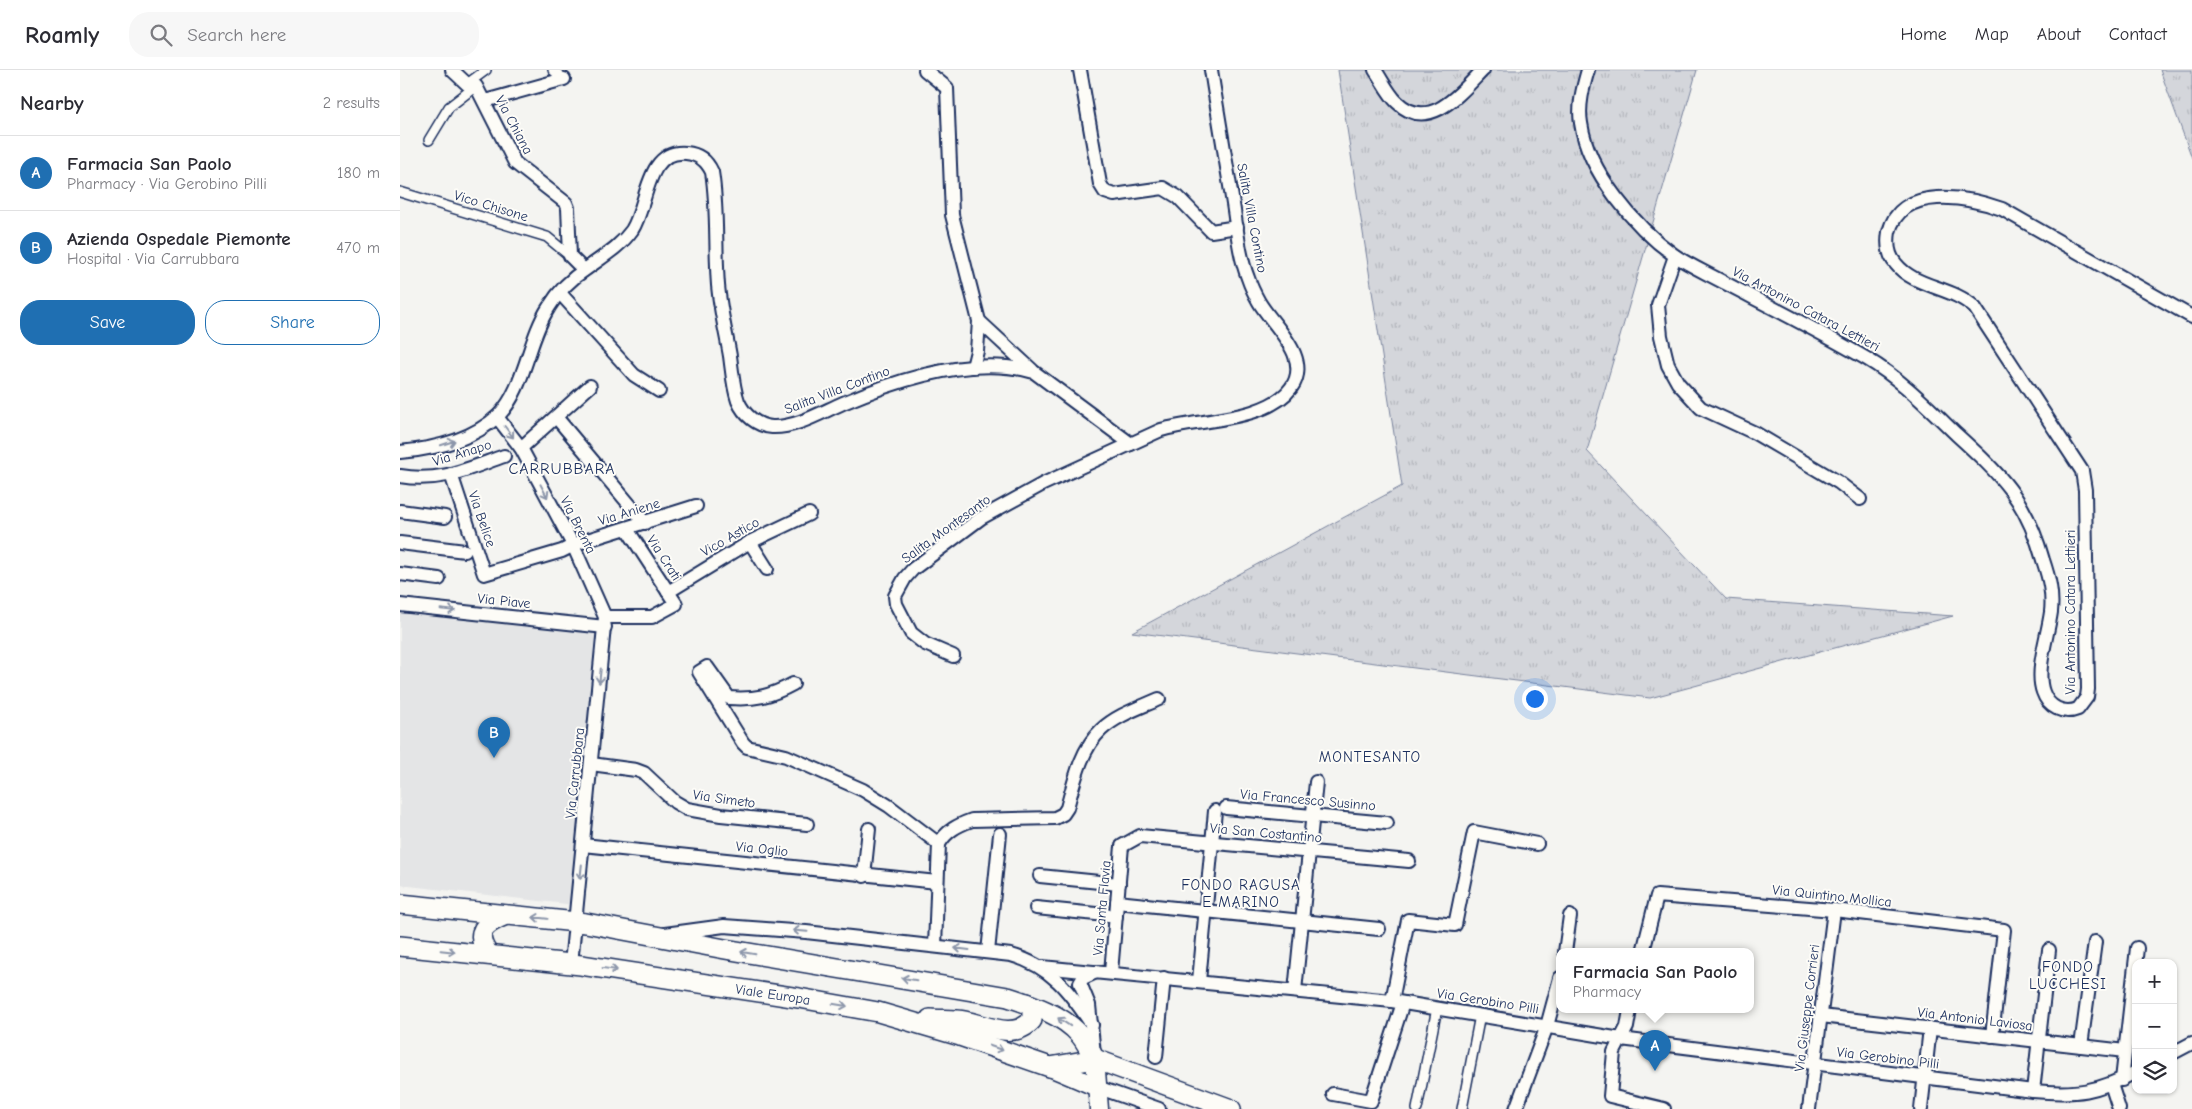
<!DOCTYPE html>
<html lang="en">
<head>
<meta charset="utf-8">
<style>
  :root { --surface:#fff; --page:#f7f7f7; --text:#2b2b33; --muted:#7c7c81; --line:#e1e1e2; --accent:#1f6fb2 }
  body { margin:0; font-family:"Comic Neue",sans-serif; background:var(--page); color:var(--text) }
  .controls { position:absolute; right:15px; bottom:15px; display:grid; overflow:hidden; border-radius:10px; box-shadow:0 1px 4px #0004 }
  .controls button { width:45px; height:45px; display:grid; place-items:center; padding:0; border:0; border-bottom:1px solid var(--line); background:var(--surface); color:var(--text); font:25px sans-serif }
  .you { position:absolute; left:1134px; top:628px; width:18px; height:18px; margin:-12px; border:4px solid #fff; border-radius:50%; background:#1a73e8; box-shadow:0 0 0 8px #1a73e833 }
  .badge { display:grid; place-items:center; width:32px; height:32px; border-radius:50%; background:var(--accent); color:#fff; font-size:16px; font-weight:700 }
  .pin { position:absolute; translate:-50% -41px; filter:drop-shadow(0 1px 2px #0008) }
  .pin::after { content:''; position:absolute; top:26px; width:18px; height:15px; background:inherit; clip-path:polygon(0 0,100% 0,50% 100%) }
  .popup { position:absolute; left:1156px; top:878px; width:198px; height:65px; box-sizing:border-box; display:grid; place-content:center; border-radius:10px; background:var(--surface); filter:drop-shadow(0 1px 4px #0005); font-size:16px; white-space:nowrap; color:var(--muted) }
  .popup b { font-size:19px; color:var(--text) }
  .popup::after { content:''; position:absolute; left:50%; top:100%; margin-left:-10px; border:10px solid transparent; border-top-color:var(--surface) }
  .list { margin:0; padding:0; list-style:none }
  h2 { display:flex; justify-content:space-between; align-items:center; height:65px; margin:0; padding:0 20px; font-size:21px }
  h2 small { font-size:16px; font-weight:400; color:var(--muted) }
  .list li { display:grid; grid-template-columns:32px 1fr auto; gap:15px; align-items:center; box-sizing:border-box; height:75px; padding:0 20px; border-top:1px solid var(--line) }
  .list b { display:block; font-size:19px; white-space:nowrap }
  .list p { margin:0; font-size:16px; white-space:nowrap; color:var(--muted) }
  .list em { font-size:16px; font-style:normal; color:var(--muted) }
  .actions { display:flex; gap:10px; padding:15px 20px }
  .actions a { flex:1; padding:11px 0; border:1px solid var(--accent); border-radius:20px; text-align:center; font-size:18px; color:var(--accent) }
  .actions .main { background:var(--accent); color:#fff }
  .icon { flex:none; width:28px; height:28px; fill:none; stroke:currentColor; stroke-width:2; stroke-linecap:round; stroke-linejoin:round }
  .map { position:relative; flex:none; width:1792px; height:1039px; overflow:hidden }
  header { display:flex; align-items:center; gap:30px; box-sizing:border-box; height:70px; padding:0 25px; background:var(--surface); border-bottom:1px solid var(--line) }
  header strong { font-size:24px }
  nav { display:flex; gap:28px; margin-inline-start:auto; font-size:18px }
  .search { width:350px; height:45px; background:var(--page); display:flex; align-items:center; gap:12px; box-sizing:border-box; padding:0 18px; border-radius:20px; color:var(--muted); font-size:19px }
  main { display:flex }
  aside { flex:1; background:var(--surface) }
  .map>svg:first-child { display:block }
  .built { fill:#e4e5e6 }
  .grass { fill:url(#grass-tufts); stroke:#78829c }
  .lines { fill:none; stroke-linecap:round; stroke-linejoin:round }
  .pedestrian-casing { stroke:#1b2f5e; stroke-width:12 }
  .minor-casing { stroke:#1b2f5e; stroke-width:16 }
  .secondary-casing { stroke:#1b2f5e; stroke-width:21 }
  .primary-casing { stroke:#1b2f5e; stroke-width:22 }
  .pedestrian { stroke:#fdfcf7; stroke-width:9 }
  .minor { stroke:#fdfcf7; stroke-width:12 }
  .secondary { stroke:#fdfcf7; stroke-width:18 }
  .primary { stroke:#fdfcf7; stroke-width:19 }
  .oneway { stroke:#8c96aa }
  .labels { text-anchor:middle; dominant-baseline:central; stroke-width:4; stroke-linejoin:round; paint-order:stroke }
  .street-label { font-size:14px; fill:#1b2f5e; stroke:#fdfcf7 }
  .neighbourhood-label { font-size:15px; letter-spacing:1px; fill:#1b2f5e; stroke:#fdfcf7 }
  .quarter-label { font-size:16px; letter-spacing:1px; fill:#1b2f5e; stroke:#fdfcf7 }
</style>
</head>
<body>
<header>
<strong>Roamly</strong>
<div class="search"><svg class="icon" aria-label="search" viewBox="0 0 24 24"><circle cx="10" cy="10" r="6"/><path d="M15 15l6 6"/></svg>Search here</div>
<nav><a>Home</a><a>Map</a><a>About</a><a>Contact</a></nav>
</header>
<main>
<aside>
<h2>Nearby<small>2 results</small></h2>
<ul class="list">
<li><span class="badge">A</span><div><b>Farmacia San Paolo</b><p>Pharmacy · Via Gerobino Pilli</p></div><em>180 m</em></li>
<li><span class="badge">B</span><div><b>Azienda Ospedale Piemonte</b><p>Hospital · Via Carrubbara</p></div><em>470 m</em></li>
</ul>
<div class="actions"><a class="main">Save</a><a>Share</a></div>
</aside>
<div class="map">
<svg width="1792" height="1039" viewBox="0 0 1792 1039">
  <defs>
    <pattern id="grass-tufts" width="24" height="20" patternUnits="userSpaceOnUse" patternTransform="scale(1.25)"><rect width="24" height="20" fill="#d4d6db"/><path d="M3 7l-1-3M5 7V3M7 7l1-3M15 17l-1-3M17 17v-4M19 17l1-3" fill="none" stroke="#b5b8be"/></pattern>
  </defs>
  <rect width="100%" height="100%" fill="#f4f4f1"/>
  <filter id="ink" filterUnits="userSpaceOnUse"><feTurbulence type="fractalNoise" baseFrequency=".02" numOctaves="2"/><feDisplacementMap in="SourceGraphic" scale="10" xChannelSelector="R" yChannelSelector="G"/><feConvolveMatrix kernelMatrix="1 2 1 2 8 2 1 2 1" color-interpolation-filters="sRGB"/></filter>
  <g filter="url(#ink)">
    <!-- built -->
    <path class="built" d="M0,538l199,23 -24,274 -175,-20z"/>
    <!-- grass -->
    <g class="grass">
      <path d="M938,0h359l-110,381 139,148 227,17 -303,82 -518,-66 270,-146z"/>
      <path d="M1760,0h32v88z"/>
    </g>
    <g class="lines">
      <defs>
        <g id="pedestrian">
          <path d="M153,0l11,9"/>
          <path d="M67,14l19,-14"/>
          <path d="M29,70l20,-33 27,-21"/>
          <path d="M0,122l147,45 23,19"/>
          <path d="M1017,1039l20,-101"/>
          <path d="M1062,1039l18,-94"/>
        </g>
        <g id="minor">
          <path d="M52,0l15,14 9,2 39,77 51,40 2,5 2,48 14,14"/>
          <path d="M525,0l22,18 5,127 27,106 -2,30 -4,16"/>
          <path d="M680,0l20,114 5,8 9,3 49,-7 15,9 33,34 26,-4"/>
          <path d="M975,0c7,10 13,23 22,32 32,32 65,-11 86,-32"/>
          <path d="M1188,0c-5,17 -10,36 -7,53 7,49 54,104 93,132 16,11 35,19 51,28 48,25 96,49 142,76 34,20 61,48 89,75 45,41 70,65 87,126 6,18 10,33 8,52 -3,23 -16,59 -8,80 5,15 20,23 35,17l9,-12 1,-8 -3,-199 -3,-19 -107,-163c-23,-22 -60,-20 -79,-44 -8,-9 -9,-20 -7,-32 12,-48 79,-35 113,-23l190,108"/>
          <path d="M85,31l79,-22"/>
          <path d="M1275,186l-17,49 3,31 7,29 10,18 23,25 54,25 83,49 22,17"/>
          <path d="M160,223l74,82 25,16"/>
          <path d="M579,251l53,49"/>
          <path d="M97,347l24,31 52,97 32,72 -34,347"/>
          <path d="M156,347l89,106"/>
          <path d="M121,378l69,-62"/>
          <path d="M0,382c34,-3 72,-12 98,-36 27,-27 30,-77 51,-109 9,-15 23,-29 37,-38 16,-12 34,-22 46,-39 16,-24 13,-81 54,-77 13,1 21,8 26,19 6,37 3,76 6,113 2,24 8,48 12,71 2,14 3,31 8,45 6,14 19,25 34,26 24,1 50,-15 71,-24 56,-24 132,-48 191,-31l97,72"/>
          <path d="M51,404l33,100 78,-23 16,-8 118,-37"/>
          <path d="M0,406c40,7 67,-7 104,-20"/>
          <path d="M0,441l45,6"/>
          <path d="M350,472l17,27"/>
          <path d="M0,473l65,8"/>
          <path d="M0,504l39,5"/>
          <path d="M268,522l82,-50 59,-28"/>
          <path d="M0,535l205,22"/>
          <path d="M205,547h47l24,-13 -49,-75"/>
          <path d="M553,586l-28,-12 -14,-11 -15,-29 -1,-8 10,-18 8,-9 68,-51 62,-34 118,-54c37,-11 106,-9 130,-42 22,-30 -18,-62 -32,-86 -4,-7 -8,-15 -11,-24 -9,-23 -11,-49 -15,-74 -7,-44 -15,-89 -22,-134"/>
          <path d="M393,614c-22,12 -38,16 -64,14l-22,-31 -8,5 44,71 4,4 39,9 77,34 26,16 50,38"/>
          <path d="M191,694l45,6 8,3 31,29 12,7 34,6 86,9"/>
          <path d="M826,738l161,15"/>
          <path d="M183,775l354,37"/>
          <path d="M464,806l5,-47"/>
          <path d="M640,806l79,8"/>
          <path d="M717,832l262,27"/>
          <path d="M636,838l80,8"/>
          <path d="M265,864l59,-8 82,6 205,23c40,11 59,37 81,70"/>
          <path d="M535,876l4,-102c7,-13 19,-19 33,-24l83,-2 8,-4 4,-6c7,-26 14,-59 34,-78 16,-15 38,-22 58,-31"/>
          <path d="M588,882l12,-118"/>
          <path d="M1165,882l5,-36"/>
          <path d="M1243,882l14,-56 177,14 170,20 -12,106"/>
          <path d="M642,897l350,34 229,38 412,52c44,4 64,1 103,-19"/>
          <path d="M711,902l11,-126 18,-10 269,25"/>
          <path d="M799,911l16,-170"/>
          <path d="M895,921l21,-209"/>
          <path d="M992,931l16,-81 47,5 19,-93 63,12"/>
          <path d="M1230,940l-3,17 -13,25 -4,44 54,13"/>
          <path d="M1421,946l304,35"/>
          <path d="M1681,976l14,-104"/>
          <path d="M1773,983l19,-10"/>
          <path d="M694,984l-5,-49 -9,-22 3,-5 13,-6"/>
          <path d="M756,987l8,-79"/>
          <path d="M1722,1010l15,-132"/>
          <path d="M1711,1014l8,25"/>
          <path d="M697,1017l62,22"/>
          <path d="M1633,1021l16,-141"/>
          <path d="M933,1024l38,7 32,-98"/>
          <path d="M1116,1039l31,-83 13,-48"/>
          <path d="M1409,1039l25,-199"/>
          <path d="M1521,1039l9,-81"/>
        </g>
        <g id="secondary">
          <path d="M695,989l4,50"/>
          <path d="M650,997l47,20"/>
        </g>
        <g id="primary">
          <path d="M0,834l186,19 139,26 283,48c25,8 55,18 72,38 6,7 10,16 15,24"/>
          <path id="s1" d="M0,876l181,19 218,33 79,14 82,24 90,31 45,-8 136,50"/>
          <path d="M89,885c-16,-23 -5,-31 17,-40"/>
          <path d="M530,949c11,1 24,0 35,2 21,4 49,20 67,-1v-11l-5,-6"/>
        </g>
      </defs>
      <!-- pedestrian casing -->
      <use href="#pedestrian" class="pedestrian-casing"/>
      <!-- minor casing -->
      <use href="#minor" class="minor-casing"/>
      <!-- secondary casing -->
      <use href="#secondary" class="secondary-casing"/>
      <!-- primary casing -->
      <use href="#primary" class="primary-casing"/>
      <!-- pedestrian -->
      <use href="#pedestrian" class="pedestrian"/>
      <!-- minor -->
      <use href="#minor" class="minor"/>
      <!-- secondary -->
      <use href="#secondary" class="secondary"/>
      <!-- primary -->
      <use href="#primary" class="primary"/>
    </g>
    <!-- one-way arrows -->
    <defs><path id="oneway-shaft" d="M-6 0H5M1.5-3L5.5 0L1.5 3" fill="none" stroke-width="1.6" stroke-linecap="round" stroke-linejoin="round" transform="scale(1.25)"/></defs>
    <g class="oneway">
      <use href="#oneway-shaft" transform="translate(109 362) rotate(53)"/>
      <use href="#oneway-shaft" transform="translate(48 373) rotate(-18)"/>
      <use href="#oneway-shaft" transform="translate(144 421) rotate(62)"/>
      <use href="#oneway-shaft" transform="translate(48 540) rotate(6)"/>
      <use href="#oneway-shaft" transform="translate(200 606) rotate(96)"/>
      <use href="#oneway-shaft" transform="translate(181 802) rotate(96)"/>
      <use href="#oneway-shaft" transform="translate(140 848) rotate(-174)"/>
      <use href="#oneway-shaft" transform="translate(400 861) rotate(-175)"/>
      <use href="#oneway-shaft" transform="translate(562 879) rotate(-173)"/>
      <use href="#oneway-shaft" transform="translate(48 881) rotate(6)"/>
      <use href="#oneway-shaft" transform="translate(348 883) rotate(-171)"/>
      <use href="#oneway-shaft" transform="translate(210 899) rotate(8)"/>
      <use href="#oneway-shaft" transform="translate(509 909) rotate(-171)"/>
      <use href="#oneway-shaft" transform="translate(440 935) rotate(10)"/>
      <use href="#oneway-shaft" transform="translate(664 952) rotate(-146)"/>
      <use href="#oneway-shaft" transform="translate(596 978) rotate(19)"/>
    </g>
  </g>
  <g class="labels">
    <!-- street labels -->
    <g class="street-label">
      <text transform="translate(114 55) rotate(62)">Via Chiana</text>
      <text transform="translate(91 136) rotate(17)">Vico Chisone</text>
      <text transform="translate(852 148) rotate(79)">Salita Villa Contino</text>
      <text transform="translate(1406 239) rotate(28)">Via Antonino Catara Lettieri</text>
      <text transform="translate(437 320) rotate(-21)">Salita Villa Contino</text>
      <text transform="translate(62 383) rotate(-17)">Via Anapo</text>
      <text transform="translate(229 442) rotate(-17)">Via Aniene</text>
      <text transform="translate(82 449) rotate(71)">Via Belice</text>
      <text transform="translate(178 455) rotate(63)">Via Brenta</text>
      <text transform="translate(546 459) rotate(-36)">Salita Montesanto</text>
      <text transform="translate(330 467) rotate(-30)">Vico Astico</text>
      <text transform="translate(264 488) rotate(57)">Via Crati</text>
      <text transform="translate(104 531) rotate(6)">Via Piave</text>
      <text transform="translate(1670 542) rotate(-90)">Via Antonino Catara Lettieri</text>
      <text transform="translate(175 703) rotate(-84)">Via Carrubbara</text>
      <text transform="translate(324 729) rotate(8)">Via Simeto</text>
      <text transform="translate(908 730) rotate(5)">Via Francesco Susinno</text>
      <text transform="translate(866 763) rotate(5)">Via San Costantino</text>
      <text transform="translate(362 779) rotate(6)">Via Oglio</text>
      <text transform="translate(1432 826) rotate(6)">Via Quintino Mollica</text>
      <text transform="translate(702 838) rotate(-85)">Via Santa Flavia</text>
      <text stroke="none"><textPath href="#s1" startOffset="376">Viale Europa</textPath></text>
      <text transform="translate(1088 931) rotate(9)">Via Gerobino Pilli</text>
      <text transform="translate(1407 938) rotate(-83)">Via Giuseppe Corrieri</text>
      <text transform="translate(1575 949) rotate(7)">Via Antonio Laviosa</text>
      <text transform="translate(1488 988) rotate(7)">Via Gerobino Pilli</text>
    </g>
    <!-- neighbourhood labels -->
    <g class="neighbourhood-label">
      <text x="970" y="687">MONTESANTO</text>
      <text x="841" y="815">FONDO RAGUSA<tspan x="841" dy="17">E MARINO</tspan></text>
      <text x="1668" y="897">FONDO<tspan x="1668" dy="17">LUCCHESI</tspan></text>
    </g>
    <!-- quarter labels -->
    <g class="quarter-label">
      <text x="162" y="399">CARRUBBARA</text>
    </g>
  </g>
</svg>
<div class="controls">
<button>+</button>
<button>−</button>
<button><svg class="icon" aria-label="layers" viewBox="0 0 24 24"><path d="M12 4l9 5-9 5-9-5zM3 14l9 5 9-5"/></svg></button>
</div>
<div class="you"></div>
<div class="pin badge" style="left:1255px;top:1001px">A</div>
<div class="popup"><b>Farmacia San Paolo</b>Pharmacy</div>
<div class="pin badge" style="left:94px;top:688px">B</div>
</div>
</main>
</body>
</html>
